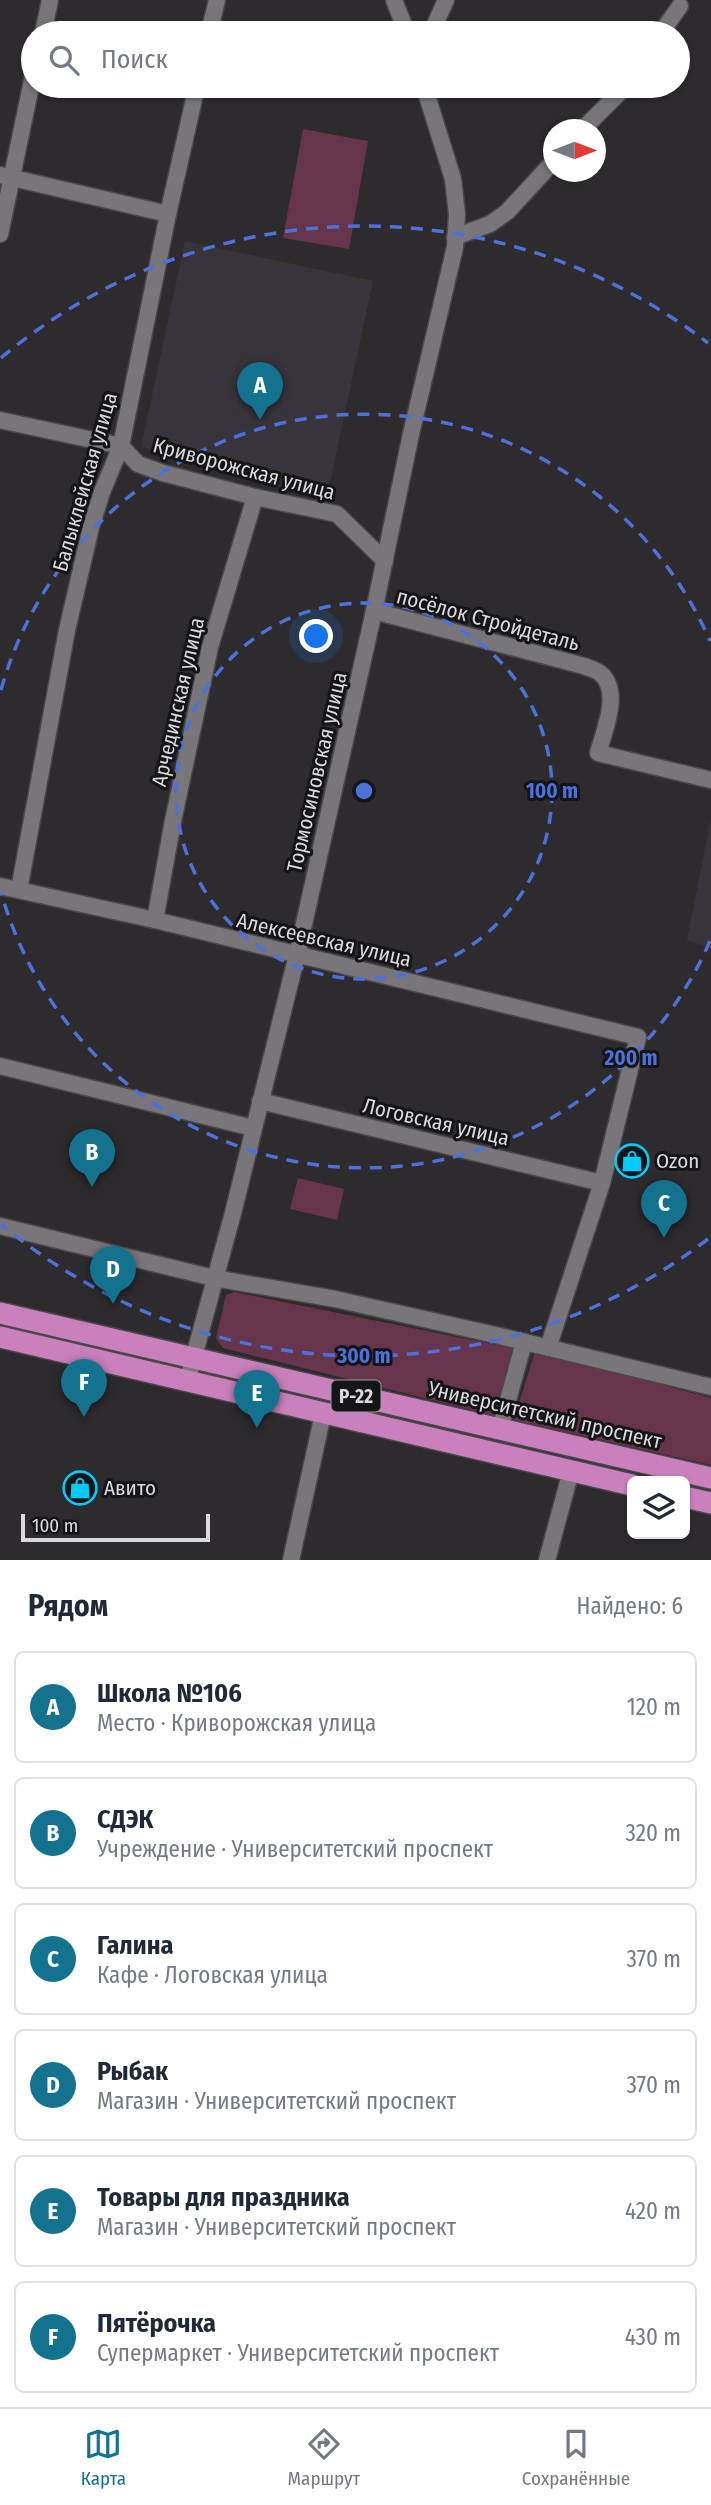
<!DOCTYPE html>
<html lang="ru">
<head>
<meta charset="utf-8">
<style>
  :root { --surface:#fff; --page:#f2f2f3; --text:#1f2937; --muted:#747a83; --line:#e0e1e3; --accent:#13728e }
  body { margin:0; font-family:"Fira Sans Condensed",sans-serif; background:var(--page); color:var(--text) }
  .controls { position:absolute; right:21px; bottom:21px; display:grid; overflow:hidden; border-radius:10px; box-shadow:0 2px 5px #0004 }
  .controls button { width:63px; height:63px; display:grid; place-items:center; padding:0; border:0; border-bottom:2px solid var(--line); background:var(--surface); color:var(--text); font:35px sans-serif }
  .compass { position:absolute; left:543px; top:119px; width:63px; height:63px; border-radius:50%; background:var(--surface); box-shadow:0 2px 5px #0004; rotate:90deg }
  .scale { position:absolute; left:21px; bottom:18px; width:189px; box-sizing:border-box; padding-left:7px; border:4px solid #dad9db; border-top:0; font-size:19px; line-height:24px; white-space:nowrap; color:#dad9db; -webkit-text-stroke:5px #151416; paint-order:stroke }
  .you { position:absolute; left:317px; top:637px; width:24px; height:24px; margin:-18px; border:5px solid #fff; border-radius:50%; background:#1a73e8; box-shadow:0 0 0 10px #1a73e833 }
  .badge { display:grid; place-items:center; width:46px; height:46px; border-radius:50%; background:var(--accent); color:#fff; font-size:23px; font-weight:700 }
  .pin { position:absolute; translate:-50% -58px; filter:drop-shadow(0 2px 4px #0008) }
  .pin::after { content:''; position:absolute; top:37px; width:24px; height:21px; background:inherit; clip-path:polygon(0 0,100% 0,50% 100%) }
  .list { margin:0; padding:0; list-style:none }
  h2 { display:flex; justify-content:space-between; align-items:center; height:91px; margin:0; padding:0 28px; font-size:30px }
  h2 small { font-size:23px; font-weight:400; color:var(--muted) }
  .list li { display:grid; grid-template-columns:46px 1fr auto; gap:21px; align-items:center; box-sizing:border-box; height:112px; margin:0 14px 14px; padding:0 14px; border:2px solid var(--line); border-radius:10px }
  .list b { display:block; font-size:26px; white-space:nowrap }
  .list p { margin:0; font-size:23px; white-space:nowrap; color:var(--muted) }
  .list em { font-size:23px; font-style:normal; color:var(--muted) }
  .icon { flex:none; width:38px; height:38px; fill:none; stroke:currentColor; stroke-width:2; stroke-linecap:round; stroke-linejoin:round }
  .map { position:relative; flex:none; width:711px; height:1560px; overflow:hidden }
  .search { position:absolute; background:var(--surface); box-shadow:0 2px 5px #0004; left:21px; right:21px; top:21px; height:77px; display:flex; align-items:center; gap:18px; box-sizing:border-box; padding:0 24px; border-radius:38px; color:var(--muted); font-size:26px }
  .sheet { height:847px; background:var(--surface) }
  nav { display:flex; justify-content:space-around; align-items:center; box-sizing:border-box; height:98px; border-top:2px solid var(--line); background:var(--surface); font-size:19px; color:var(--muted) }
  nav a { display:grid; justify-items:center; gap:4px }
  nav .on { color:var(--accent) }
  .map>svg:first-child { display:block }
  .built { fill:#39333c }
  .green { fill:#66344b }
  .lines { fill:none; stroke-linecap:round; stroke-linejoin:round }
  .minor-casing { stroke:#49474a; stroke-width:19 }
  .highway-casing { stroke:#49474a; stroke-width:24 }
  .minor { stroke:#78767a; stroke-width:16 }
  .highway { stroke:#c980bc; stroke-width:21 }
  .ring { fill:none; stroke:#4c71d9; stroke-width:3.5; stroke-dasharray:12 9 }
  .labels { text-anchor:middle; dominant-baseline:central; stroke-width:6; stroke-linejoin:round; paint-order:stroke }
  .shield { fill:#151416; stroke:#9f9ea0; stroke-width:2 }
  .shield-label { font-size:19px; font-weight:bold; fill:#dad9db }
  .street-label { font-size:21px; fill:#dad9db; stroke:#151416 }
  .poi-label { font-size:21px; fill:#dad9db; stroke:#151416; text-anchor:start }
  .centre { fill:#4c71d9; stroke:#151416; stroke-width:3.5 }
  .ring-label { font-size:21px; text-anchor:middle; font-weight:bold; fill:#4c71d9; stroke:#151416; stroke-width:6; stroke-linejoin:round; paint-order:stroke }
</style>
</head>
<body>
<div class="map">
<svg width="711" height="1560" viewBox="0 0 711 1560">
  <rect width="100%" height="100%" fill="#2d2b2e"/>
  <!-- built -->
  <g class="built">
    <path d="M185,241l188,40 -44,206 -188,-40z"/>
    <path d="M711,818v130l-24,-8z"/>
  </g>
  <!-- green -->
  <g class="green">
    <path d="M303,129l65,12 -19,108 -66,-11z"/>
    <path d="M298,1178l46,11 -7,31 -47,-11z"/>
    <path d="M234,1292l282,57 -19,67 -274,-68 -7,-10 10,-43z"/>
    <path d="M535,1351l176,47v67l-197,-45z"/>
  </g>
  <g class="lines">
    <defs>
      <g id="minor">
        <path d="M394,0l13,33"/>
        <path d="M43,33l7,-33"/>
        <path d="M209,33l8,-33"/>
        <path d="M431,33l15,-33"/>
        <path d="M661,33l19,-27"/>
        <path d="M582,130l44,-44"/>
        <path d="M0,175l168,39"/>
        <path d="M0,234l33,-158"/>
        <path d="M455,237l35,-13 17,-12 47,-51"/>
        <path d="M0,420l121,26 17,18 25,9 92,24 82,17 48,47"/>
        <path d="M374,611l210,55c5,2 12,4 16,7 22,18 4,58 -2,80l113,27"/>
        <path d="M0,886l155,34 483,117 -36,146 -54,165"/>
        <path d="M19,890l48,-260 24,-103 11,-35 19,-46 47,-232 29,-128"/>
        <path d="M155,920l18,-99 37,-174 45,-150"/>
        <path d="M0,1066l253,62"/>
        <path d="M260,1101l342,82"/>
        <path d="M0,1226l214,52 121,21 165,37 211,51"/>
        <path d="M187,1382l46,-169 64,-258 77,-344 37,-177 44,-187 2,-33 -4,-35 -29,-93"/>
        <path d="M500,1429l24,-87"/>
        <path d="M291,1560l32,-146"/>
        <path d="M547,1560l24,-89"/>
      </g>
      <g id="highway">
        <path d="M0,1313l711,165"/>
        <path d="M0,1337l632,148"/>
        <path d="M685,1497l26,6"/>
      </g>
    </defs>
    <!-- minor casing -->
    <use href="#minor" class="minor-casing"/>
    <!-- highway casing -->
    <use href="#highway" class="highway-casing"/>
    <!-- minor -->
    <use href="#minor" class="minor"/>
    <!-- highway -->
    <use href="#highway" class="highway"/>
  </g>
  <!-- distance rings -->
  <g class="ring">
    <circle cx="364" cy="791" r="188"/>
    <path d="M710 941A377 377 0 0 1 1 892M1 690A377 377 0 0 1 710 641"/>
    <path d="M708 1239A565 565 0 0 1 1 1224M1 358A565 565 0 0 1 708 343"/>
  </g>
  <!-- icons -->
  <defs>
    <symbol id="shop-ring" viewBox="-11 -11 22 22"><circle r="9.5" fill="#151416" stroke="#05cbf9" stroke-width="1.5"/><path d="M-5-2.5h2.3a2.7 3.5 0 0 1 5.4 0H5L5.5 6h-11ZM-1.5-2.5h3a1.5 2.3 0 0 0-3 0Z" fill="#05cbf9"/></symbol>
  </defs>
  <g fill-rule="evenodd">
    <use href="#shop-ring" x="613" y="1142" width="38" height="38"/>
    <use href="#shop-ring" x="61" y="1469" width="38" height="38"/>
  </g>
  <g class="labels">
    <!-- shield labels -->
    <rect class="shield" x="331.5" y="1380.5" width="49" height="31" rx="5"/>
    <g class="shield-label">
      <text x="356" y="1396">Р-22</text>
    </g>
    <!-- street labels -->
    <g class="street-label">
      <text transform="translate(244 469) rotate(15)">Криворожская улица</text>
      <text transform="translate(85 482) rotate(-74)">Балыклейская улица</text>
      <text transform="translate(488 620) rotate(15)">посёлок Стройдеталь</text>
      <text transform="translate(178 702) rotate(-77)">Арчединская улица</text>
      <text transform="translate(317 772) rotate(-77)">Тормосиновская улица</text>
      <text transform="translate(324 940) rotate(13)">Алексеевская улица</text>
      <text transform="translate(436 1122) rotate(13)">Логовская улица</text>
      <text transform="translate(545 1415) rotate(13)">Университетский проспект</text>
    </g>
    <!-- poi labels -->
    <g class="poi-label">
      <text x="656" y="1161">Ozon</text>
      <text x="104" y="1488">Авито</text>
    </g>
  </g>
  <circle cx="364" cy="791" r="10" class="centre"/>
  <g class="ring-label">
    <text x="552" y="798">100 m</text>
    <text x="631" y="1065">200 m</text>
    <text x="364" y="1363">300 m</text>
  </g>
</svg>
<div class="controls">
<button><svg class="icon" aria-label="layers" viewBox="0 0 24 24"><path d="M12 4l9 5-9 5-9-5zM3 14l9 5 9-5"/></svg></button>
</div>
<svg class="compass" viewBox="-18 -18 36 36"><path d="M0-13l5 13h-10z" fill="#e53935"/><path d="M0 13l5-13h-10z" fill="#747a83"/></svg>
<div class="scale">100 m</div>
<div class="you"></div>
<div class="pin badge" style="left:260px;top:420px">A</div>
<div class="pin badge" style="left:92px;top:1187px">B</div>
<div class="pin badge" style="left:664px;top:1238px">C</div>
<div class="pin badge" style="left:113px;top:1304px">D</div>
<div class="pin badge" style="left:257px;top:1428px">E</div>
<div class="pin badge" style="left:84px;top:1417px">F</div>
<div class="search"><svg class="icon" aria-label="search" viewBox="0 0 24 24"><circle cx="10" cy="10" r="6"/><path d="M15 15l6 6"/></svg>Поиск</div>
</div>
<section class="sheet">
<h2>Рядом<small>Найдено: 6</small></h2>
<ul class="list">
<li><span class="badge">A</span><div><b>Школа №106</b><p>Место · Криворожская улица</p></div><em>120 m</em></li>
<li><span class="badge">B</span><div><b>СДЭК</b><p>Учреждение · Университетский проспект</p></div><em>320 m</em></li>
<li><span class="badge">C</span><div><b>Галина</b><p>Кафе · Логовская улица</p></div><em>370 m</em></li>
<li><span class="badge">D</span><div><b>Рыбак</b><p>Магазин · Университетский проспект</p></div><em>370 m</em></li>
<li><span class="badge">E</span><div><b>Товары для праздника</b><p>Магазин · Университетский проспект</p></div><em>420 m</em></li>
<li><span class="badge">F</span><div><b>Пятёрочка</b><p>Супермаркет · Университетский проспект</p></div><em>430 m</em></li>
</ul>
</section>
<nav>
<a class="on"><svg class="icon" aria-label="map" viewBox="0 0 24 24"><path d="M3 6l6-2 6 2 6-2v14l-6 2-6-2-6 2zM9 4v14M15 6v14"/></svg>Карта</a>
<a><svg class="icon" aria-label="directions" viewBox="0 0 24 24"><path d="M12 3l9 9-9 9-9-9zM9 14v-3h6M13 9l2 2-2 2"/></svg>Маршрут</a>
<a><svg class="icon" aria-label="saved" viewBox="0 0 24 24"><path d="M7 4h10v16l-5-4-5 4z"/></svg>Сохранённые</a>
</nav>
</body>
</html>
